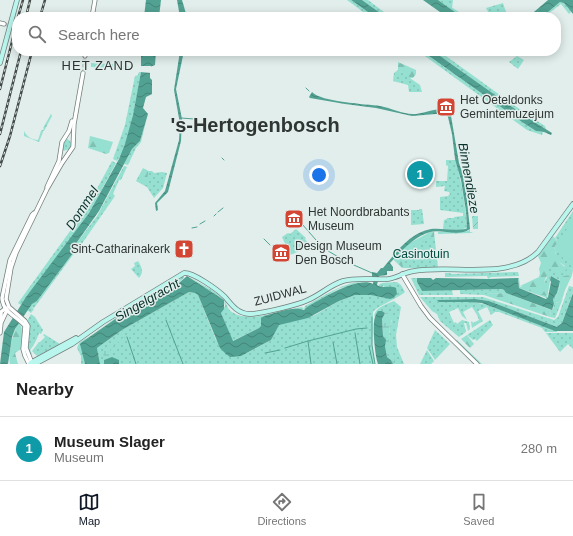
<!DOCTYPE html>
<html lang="en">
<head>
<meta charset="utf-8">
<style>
  :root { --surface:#fff; --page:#f2f2f2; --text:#222; --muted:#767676; --line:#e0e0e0; --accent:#111827 }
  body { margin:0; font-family:Arial,sans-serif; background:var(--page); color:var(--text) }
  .you { position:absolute; left:319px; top:175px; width:14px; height:14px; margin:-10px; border:3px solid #fff; border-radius:50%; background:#1a73e8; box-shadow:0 0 0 6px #1a73e833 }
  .badge { display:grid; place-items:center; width:26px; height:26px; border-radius:50%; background:var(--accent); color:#fff; font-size:13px; font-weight:700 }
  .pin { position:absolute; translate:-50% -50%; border:2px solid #fff; box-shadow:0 1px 4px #0006 }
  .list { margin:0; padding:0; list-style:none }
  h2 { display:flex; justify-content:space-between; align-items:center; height:52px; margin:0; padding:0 16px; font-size:17px }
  h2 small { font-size:13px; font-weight:400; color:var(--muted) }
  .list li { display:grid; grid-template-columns:26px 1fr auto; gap:12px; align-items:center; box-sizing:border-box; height:64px; padding:0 16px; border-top:1px solid var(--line) }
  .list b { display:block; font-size:15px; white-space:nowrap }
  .list p { margin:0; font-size:13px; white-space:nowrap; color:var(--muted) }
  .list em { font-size:13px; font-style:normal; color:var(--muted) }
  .icon { flex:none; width:22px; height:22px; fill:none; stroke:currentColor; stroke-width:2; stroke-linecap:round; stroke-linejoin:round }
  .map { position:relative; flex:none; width:573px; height:364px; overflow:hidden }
  .search { position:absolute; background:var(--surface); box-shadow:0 2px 10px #0003; left:12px; right:12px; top:12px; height:44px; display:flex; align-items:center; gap:10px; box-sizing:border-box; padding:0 14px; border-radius:16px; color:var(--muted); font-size:15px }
  .sheet { height:116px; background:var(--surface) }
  nav { display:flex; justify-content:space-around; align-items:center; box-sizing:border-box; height:56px; border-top:1px solid var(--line); background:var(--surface); font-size:11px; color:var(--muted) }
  nav a { display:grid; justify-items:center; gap:2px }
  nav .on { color:var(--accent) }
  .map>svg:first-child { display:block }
  .grass { fill:url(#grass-dots) }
  .forest { fill:url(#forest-firs) }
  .wetland { fill:url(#wetland-marsh) }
  .garden { fill:url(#garden-furrows) }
  .pitch { fill:#95e0d1 }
  .water { fill:url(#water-waves) }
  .pier { fill:#e1eeeb }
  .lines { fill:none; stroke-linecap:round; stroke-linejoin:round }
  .stream { stroke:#52a293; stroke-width:1 }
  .tertiary-tunnel { stroke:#bdc9c6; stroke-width:3.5; stroke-dasharray:3.5 2; stroke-linecap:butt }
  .tertiary-casing { stroke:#737f7c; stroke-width:5 }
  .secondary-casing { stroke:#737f7c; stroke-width:5.5 }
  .tertiary { stroke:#fff; stroke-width:3.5 }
  .secondary { stroke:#b8f6ee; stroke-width:4 }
  .rail-casing { stroke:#434a48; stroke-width:2.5 }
  .rail { stroke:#e1eeeb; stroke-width:1; stroke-dasharray:3; stroke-linecap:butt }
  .labels { text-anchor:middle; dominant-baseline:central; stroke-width:3; stroke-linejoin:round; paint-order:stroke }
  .poi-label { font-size:12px; fill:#2f3533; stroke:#e1eeeb; text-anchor:start }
  .park-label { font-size:12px; fill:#004c42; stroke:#e1eeeb }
  .street-label { font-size:12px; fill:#2f3533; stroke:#e1eeeb }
  .neighbourhood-label { font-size:13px; letter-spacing:1px; fill:#2f3533; stroke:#e1eeeb }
  .water-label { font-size:13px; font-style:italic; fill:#09312b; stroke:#e1eeeb }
  .town-label { font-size:20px; font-weight:bold; fill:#2f3533; stroke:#e1eeeb }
</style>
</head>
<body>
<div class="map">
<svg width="573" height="364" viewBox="0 0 573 364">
  <defs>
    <pattern id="grass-dots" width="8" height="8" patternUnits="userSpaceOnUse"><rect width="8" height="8" fill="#95e0d1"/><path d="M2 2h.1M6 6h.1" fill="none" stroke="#81c1b4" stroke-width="1.8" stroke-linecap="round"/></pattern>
    <pattern id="forest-firs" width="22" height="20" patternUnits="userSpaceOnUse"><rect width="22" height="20" fill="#95e0d1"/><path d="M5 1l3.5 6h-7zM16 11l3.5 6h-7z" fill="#81c1b4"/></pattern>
    <pattern id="wetland-marsh" width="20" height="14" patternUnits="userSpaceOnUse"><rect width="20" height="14" fill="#95e0d1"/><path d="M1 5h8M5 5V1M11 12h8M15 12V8" fill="none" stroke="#81c1b4"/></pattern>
    <pattern id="garden-furrows" width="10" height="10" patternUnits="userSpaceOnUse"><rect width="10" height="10" fill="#95e0d1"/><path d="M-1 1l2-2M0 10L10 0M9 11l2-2" fill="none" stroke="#81c1b4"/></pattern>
    <pattern id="water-waves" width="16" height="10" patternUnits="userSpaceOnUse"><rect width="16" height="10" fill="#52a293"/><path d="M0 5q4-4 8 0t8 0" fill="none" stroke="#448579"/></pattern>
  </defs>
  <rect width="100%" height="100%" fill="#e1eeeb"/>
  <!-- grass -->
  <g class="grass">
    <path d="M347,0h4l24,17h-5z"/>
    <path d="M362,0h6l16,12 -1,3z"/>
    <path d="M438,0h15l-1,8 -4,-3 11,7v3z"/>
    <path d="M560,2l4,1 7,9 -2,2 -8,-10 -17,13h-2z"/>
    <path d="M503,3l3,9 -4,2 -1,-2 -1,3 -4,2h-5l-5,-9z"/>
    <path d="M418,51h4l100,71 14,9 7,1 -1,3 -15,-5z"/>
    <path d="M433,51h6l86,62 20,13 1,3 -21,-13z"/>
    <path d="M517,56l7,4 -6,9 -9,-7z"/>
    <path d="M91,63l19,1v4l-19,-1z"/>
    <path d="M111,64l17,2 1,2 -2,2 -16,-2z"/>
    <path d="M398,70l22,15 2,7h-13l-1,-7 -15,-4 1,-8z"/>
    <path d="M139,72h2l-1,6c-4,20 -11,68 -23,83l-4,-2 12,-34 10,-49 3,-1z"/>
    <path d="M51,114l1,2 -8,15h-1v1l-4,10 -15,-6v-5c2,5 8,9 14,9l3,-9 3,-2 -1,-1z"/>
    <path d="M147,117l-6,25 -5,6 -8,17 -4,-1 8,-15 8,-8z"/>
    <path d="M66,138l4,3 2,4 -2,4 -7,2v-7z"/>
    <path d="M446,160h10c5,22 10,45 11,68l-7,2 -17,-1 1,-9 3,-1v-1h7v-1l9,-1v-3l-23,-3v-13l8,-1 2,-2 -1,-2 -5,-1 1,-5 -9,1v-6h11l1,-15 -2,-1z"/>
    <path d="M112,161l4,2 -27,50 -63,86 -5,6 -3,-2 68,-94z"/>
    <path d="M124,166l3,1 -6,13h-2l-6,14 2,2 -34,49h-3v3l-44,60 -3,-1 3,2 -3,4 -4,-3 6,-7 4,-2 39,-52 -1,-4 22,-29z"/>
    <path d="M143,168l5,3h4l2,2 8,-1 5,1 -4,15 -9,10 -7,-11 -11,-6z"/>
    <path d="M419,209h3l2,15 -13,1v-15h8z"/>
    <path d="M573,211v57h-2l-1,6 -7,4 -3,-1 -1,3 -8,-4 -4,22 -28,-10 -1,-10h1l1,9 25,-4 -1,-2 3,-3 -1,-9h8l4,3 7,-6 -6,-4v-2l-4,-5 2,-15 -2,-2z"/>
    <path d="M296,229l10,9 -1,1 3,4 -11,9 -7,3 -8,-18 6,-4 2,1z"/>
    <path d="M434,232l4,36h-36l-8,-8 14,-16z"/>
    <path d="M138,261c4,6 6,12 1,17l-8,-9 4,-3 -1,-3z"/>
    <path d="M518,272l1,4 -28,1 -3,2 -1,-3 -42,1v-4h4l3,1z"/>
    <path d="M184,275v3l-14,11 -36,17v-1z"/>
    <path d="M187,276l-17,15 -42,20 -1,4h-6l-30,20 32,-22 4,1v-3l43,-21z"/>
    <path d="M189,277c10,6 27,14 34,22 4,4 4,10 9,13 17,12 50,-2 70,-5l2,2 1,-3c15,-8 39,-24 56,-24l-23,7 -31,18 -1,2c-15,0 -30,3 -44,8l-1,10 -2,1 -27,13 -11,-28 4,-7 -1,-6z"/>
    <path d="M411,278h6v4l5,9 30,-1 1,5h-34z"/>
    <path d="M560,281l-1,9 -4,9v3l3,1 5,-5 -7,18 -1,2 -5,-1 1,-7 2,-1 1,-4 -1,-6 4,-6z"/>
    <path d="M397,282l4,3 4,7c-7,6 -29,15 -32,20l-1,34 3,18h-275l-3,-16 25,-18 67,-38 6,1 3,2 18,45 31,13 24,-13 6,-13 3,-3 35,-9 24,-14 16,-6 13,-1 18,4 -2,-12 -3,1 -3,-2 4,-2z"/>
    <path d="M569,286l4,1v5l-11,31 -5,4 -68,-26 -14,-2 -37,1 1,2h32l13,2 73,26v2h-12l-3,-4 -43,-16h-4l-4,3 -4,-8 -9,4 5,10 -11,7 -1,-6 1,-1 1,2 6,-3 -2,-5 -5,-8 -9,5 4,8 -5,-4 -4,-8 -9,4 5,11 2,-1 1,2 5,-4 7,2 1,7 -2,2 -2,-8h-2l2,9 -7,5 -19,-16 -3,-7 -5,-3 -12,-14h63l71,23 4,-3z"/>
    <path d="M502,289l2,1 2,3 -21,1 -1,1 -24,-1v-4z"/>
    <path d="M394,301l7,6 -5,28 1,12 7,17h-8c-5,-15 -10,-30 -4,-44l-5,-8 -2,1 -3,-2 -4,1 -4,5c1,-10 11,-12 20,-16z"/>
    <path d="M31,314l4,3 8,13 -2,4 -2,-1c-2,6 -4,11 -9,17l2,4 -2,1 -2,-8 2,-20 -3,-6z"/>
    <path d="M490,320l3,5 -16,16 -2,-2 -2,1 -6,-5z"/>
    <path d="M435,330l15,14 -15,16 -8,-12z"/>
    <path d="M546,333h27v16l-5,-5 -8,8z"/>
    <path d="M44,334l16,10 -23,12 -5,-5 7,-9h1l5,-5 -2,-2z"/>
    <path d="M89,336l-7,6 3,22h-4v-8l-4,-8 2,-5z"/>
    <path d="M457,340l25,24h-3l-23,-23z"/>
    <path d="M427,350l7,11 -3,3h-11z"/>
  </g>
  <!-- forest -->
  <g class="forest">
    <path d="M398,62l18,8v4l-3,4h-2l-1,1 -12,-9z"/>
    <path d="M90,136l23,6 -4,11 -3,1 -18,-6z"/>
    <path d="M143,169l5,2 -1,14 -9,-4z"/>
    <path d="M470,229v3h3l-2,1 -33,1v-2l30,-1z"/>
    <path d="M430,232h4v5l-14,6 -7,4 -5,-3z"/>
    <path d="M553,236l5,6 -4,6 3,2 -2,2v3l6,1 1,3 -3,1v2l8,7 -7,6 -4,-4 -2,1v-3h-7l1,5 -4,7 1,2 3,2 -2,11 -26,-10 19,-9 1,-4 -1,-4 2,-6 -3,-7z"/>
    <path d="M407,245l4,4 -8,10 -1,8 -8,-7z"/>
    <path d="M573,268c0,8 -3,11 -6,18 -4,7 -3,13 -9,17l-3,-1v-3l4,-9 1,-9 -1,-1 1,-3 9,-2 -1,-4 1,-2z"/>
    <path d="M506,293l45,17 -1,7 -66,-22v-1z"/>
    <path d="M19,323c6,7 1,17 2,26l-6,4 3,11h-8c-2,-10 3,-34 9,-41z"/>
    <path d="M467,335l7,9 -4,4 -9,-9z"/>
  </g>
  <!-- wetland -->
  <g class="wetland">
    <path d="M387,312l5,5 -3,16 2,13 5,18h-3l-2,-4 -4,-3 -2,-11v-6l-2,-4 -1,-17 3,-6z"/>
    <path d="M138,329l-28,19 1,8h3l6,2v6h-2l1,-2 -2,-3 -5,-2 -4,2 -2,4h-2l-1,-13z"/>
  </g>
  <!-- garden -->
  <path class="garden" d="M472,216h6v13h-5z"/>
  <!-- pitch -->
  <path class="pitch" d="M573,220v41l-19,-13z"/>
  <!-- water -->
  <g class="water">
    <path d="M146,0h15l-2,17h-15z"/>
    <path d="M177,0h5l5,17h-7z"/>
    <path d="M351,0h11l21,15 -1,1 1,1h-8z"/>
    <path d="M423,0h15l24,17h-15z"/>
    <path d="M548,0h25v14l-9,-11 -4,-1 -18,15h-14z"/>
    <path d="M141,51h15l-1,14 -5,2v11l2,2v14l-6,3 -3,11 5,6 -8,27 -8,8 -33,62 -24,34 1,4 -39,52 -5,3 -17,25 -3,8 -4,27h-8l4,-32 22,-35 63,-84 30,-54 6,-15 8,-29 8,-43z"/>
    <path d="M180,51h4l-8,38 6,30 -1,22 -13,51 -11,11 1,7 -2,1 -1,-8 10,-12 14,-51 1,-16 -6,-34z"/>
    <path d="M422,51h11l92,65 27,17 -1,2 -7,-3 -8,-1 -14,-9z"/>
    <path d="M312,92c9,10 54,12 68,14 11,2 22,8 33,8 11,0 26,-8 37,-4l9,53 3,9 4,20 4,37c-11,8 -28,0 -40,3 -17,5 -28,19 -40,31l3,4v4h-6v4l-8,1 -2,9c5,4 13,0 19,3l1,6 -4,4 -3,1 -19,-4h-16l-16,6 -31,17 -29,7 -8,15 -30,16 -11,1 -4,-3 -6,-6 -22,-53 -3,-2 -6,-1 -67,38 -25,18 3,16h-15l-5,-20 2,-2 39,-27h5l2,-4 42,-20 17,-15 37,24v9l-3,4 12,28 26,-13 2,-2v-8l3,-2c11,-3 29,-10 40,-6l3,-3c14,-8 51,-31 66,-23l1,-7h-2v-5l5,1 4,-5h2c13,-15 26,-35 48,-39 11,-1 23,2 35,0l1,-1 -1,-17 -5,-31 -6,-21 -3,-25 -5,-21 -35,3 -36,-8 -31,-4 -35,-6 -1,-1z"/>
    <path d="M551,276l9,5 -3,12 -4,6 1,5 -2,6 -46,-17 -2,-3 -2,-1 -80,2 -5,-9v-4h14l2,2 3,-2 52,1 30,-1 1,10 27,11 2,-2 3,-15 -1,-2z"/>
    <path d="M573,293v38h-18l-73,-28 -15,-1h-28l-2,-2 38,-1 14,2 68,26 5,-4z"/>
    <path d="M378,311h4l3,2 -3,6 1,17 3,4 -1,6 2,11 4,3 2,4h-15c-3,-8 -6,-39 -3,-47 0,-2 2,-4 3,-6z"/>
    <path d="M112,357l7,3v4h-15v-4z"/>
  </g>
  <!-- pier -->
  <path class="pier" d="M140,66h11v7l-11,-1z"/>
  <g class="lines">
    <!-- stream -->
    <g class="stream">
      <path d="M306,88l3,3"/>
      <path d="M181,118l13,1"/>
      <path d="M222,158l2,2"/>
      <path d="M218,212l5,-4"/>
      <path d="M214,216l2,-2"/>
      <path d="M200,224l5,-3"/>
      <path d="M302,224l21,24 24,14 25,11"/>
      <path d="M192,228l5,-1"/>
      <path d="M264,239l6,6"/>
      <path d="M372,317v28l3,19"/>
      <path d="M166,320l17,44"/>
      <path d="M355,333l5,31"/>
      <path d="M127,337l9,27"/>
      <path d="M308,341l3,23"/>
      <path d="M333,342l4,22"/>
      <path d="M369,346l4,18"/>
      <path d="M285,348l23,-7 48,-12 11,-1"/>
      <path d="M265,353l15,-3"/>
    </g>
    <!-- tertiary-tunnel -->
    <g class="tertiary-tunnel">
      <path d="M4,24l13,4"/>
      <path d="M83,73l2,-17"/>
    </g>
    <defs>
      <g id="tertiary">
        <path d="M92,17l3,-17"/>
        <path d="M0,23l4,1"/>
        <path d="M85,56l1,-5"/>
        <path d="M47,187l12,-26 3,-19 7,-11 3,-10"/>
        <path d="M402,274l19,32 9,12 47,46"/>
        <path d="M1,321v-9l5,-4"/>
        <path d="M0,333l1,-10 6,-13"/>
        <path d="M32,363l-6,-15 2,-22 -3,-5 -16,-14 -3,-8 5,-31 5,-15 31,-64 15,-26 11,-16 1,-23 9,-51"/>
        <path d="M29,364l-4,-8 -2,-7 2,-23c-8,-10 -22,-13 -23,-28l8,-38 22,-45 2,-2"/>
      </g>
      <g id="secondary">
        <path d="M0,63l17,-63"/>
        <path d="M30,364l2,-2 44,-24"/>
        <path d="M35,364l37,-20 31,-22 81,-49c9,-1 34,17 41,24 7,8 12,16 24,17 11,0 49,-9 59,-14 12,-5 22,-15 35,-19 14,-4 31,-1 45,-2 9,-1 17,-7 26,-8 37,-7 95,10 124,-19l35,-48"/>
      </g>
    </defs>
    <!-- tertiary casing -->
    <use href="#tertiary" class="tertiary-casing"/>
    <!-- secondary casing -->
    <use href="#secondary" class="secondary-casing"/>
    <!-- tertiary -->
    <use href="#tertiary" class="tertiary"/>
    <!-- secondary -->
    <use href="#secondary" class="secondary"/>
    <defs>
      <g id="rail">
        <path d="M18,17l5,-17"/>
        <path d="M26,17l4,-17"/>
        <path d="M40,17l5,-17"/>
        <path d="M0,89l17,-67"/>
        <path d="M0,134l21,-83"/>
        <path d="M0,166l10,-30 22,-85"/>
        <path d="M389,211h3"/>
      </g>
    </defs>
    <!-- rail casing -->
    <use href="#rail" class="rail-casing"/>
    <!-- rail -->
    <use href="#rail" class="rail"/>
  </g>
  <!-- icons -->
  <defs>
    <symbol id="museum-square" viewBox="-11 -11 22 22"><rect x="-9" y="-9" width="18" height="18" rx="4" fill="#d34634" stroke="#e1eeeb"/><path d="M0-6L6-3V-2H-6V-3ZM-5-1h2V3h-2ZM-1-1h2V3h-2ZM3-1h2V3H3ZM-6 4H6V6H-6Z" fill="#fff"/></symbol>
    <symbol id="church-square" viewBox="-11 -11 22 22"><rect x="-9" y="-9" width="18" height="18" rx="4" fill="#d34634" stroke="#e1eeeb"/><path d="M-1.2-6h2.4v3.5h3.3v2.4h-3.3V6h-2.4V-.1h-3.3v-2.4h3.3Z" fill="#fff"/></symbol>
  </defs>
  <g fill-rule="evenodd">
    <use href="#museum-square" x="435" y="96" width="22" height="22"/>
    <use href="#museum-square" x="283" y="208" width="22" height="22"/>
    <use href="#church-square" x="173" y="238" width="22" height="22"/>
    <use href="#museum-square" x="270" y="242" width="22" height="22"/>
  </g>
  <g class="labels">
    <!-- poi labels -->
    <g class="poi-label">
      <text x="460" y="100">Het Oeteldonks<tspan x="460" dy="14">Gemintemuzejum</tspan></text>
      <text x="308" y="212">Het Noordbrabants<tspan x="308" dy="14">Museum</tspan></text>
      <text x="295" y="246">Design Museum<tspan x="295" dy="14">Den Bosch</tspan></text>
      <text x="170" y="249" text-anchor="end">Sint-Catharinakerk</text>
    </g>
    <!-- park labels -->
    <g class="park-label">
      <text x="421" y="254">Casinotuin</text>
    </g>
    <!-- street labels -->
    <g class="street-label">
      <text transform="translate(280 295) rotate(-15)">ZUIDWAL</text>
    </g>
    <!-- neighbourhood labels -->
    <g class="neighbourhood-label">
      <text x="98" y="65">HET ZAND</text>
    </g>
    <!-- water labels -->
    <g class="water-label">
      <text transform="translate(469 178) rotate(80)">Binnendieze</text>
      <text transform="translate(82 208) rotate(-57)">Dommel</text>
      <text transform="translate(147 300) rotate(-30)">Singelgracht</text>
    </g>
    <!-- town labels -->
    <g class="town-label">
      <text x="255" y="125">'s-Hertogenbosch</text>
    </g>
  </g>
</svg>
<div class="you"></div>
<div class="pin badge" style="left:420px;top:174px;background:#0f9aa8">1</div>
<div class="search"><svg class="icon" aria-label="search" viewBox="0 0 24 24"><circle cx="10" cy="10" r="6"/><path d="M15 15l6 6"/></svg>Search here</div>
</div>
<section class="sheet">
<h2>Nearby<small></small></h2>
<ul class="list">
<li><span class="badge" style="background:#0f9aa8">1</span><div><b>Museum Slager</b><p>Museum</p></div><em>280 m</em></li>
</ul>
</section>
<nav>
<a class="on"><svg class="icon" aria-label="map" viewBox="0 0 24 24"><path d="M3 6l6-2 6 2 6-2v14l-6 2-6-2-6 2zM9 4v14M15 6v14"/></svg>Map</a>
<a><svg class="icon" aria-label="directions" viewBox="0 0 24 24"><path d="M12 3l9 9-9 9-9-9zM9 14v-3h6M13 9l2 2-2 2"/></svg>Directions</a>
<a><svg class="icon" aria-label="saved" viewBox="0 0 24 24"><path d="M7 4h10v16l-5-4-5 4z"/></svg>Saved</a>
</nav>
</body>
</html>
